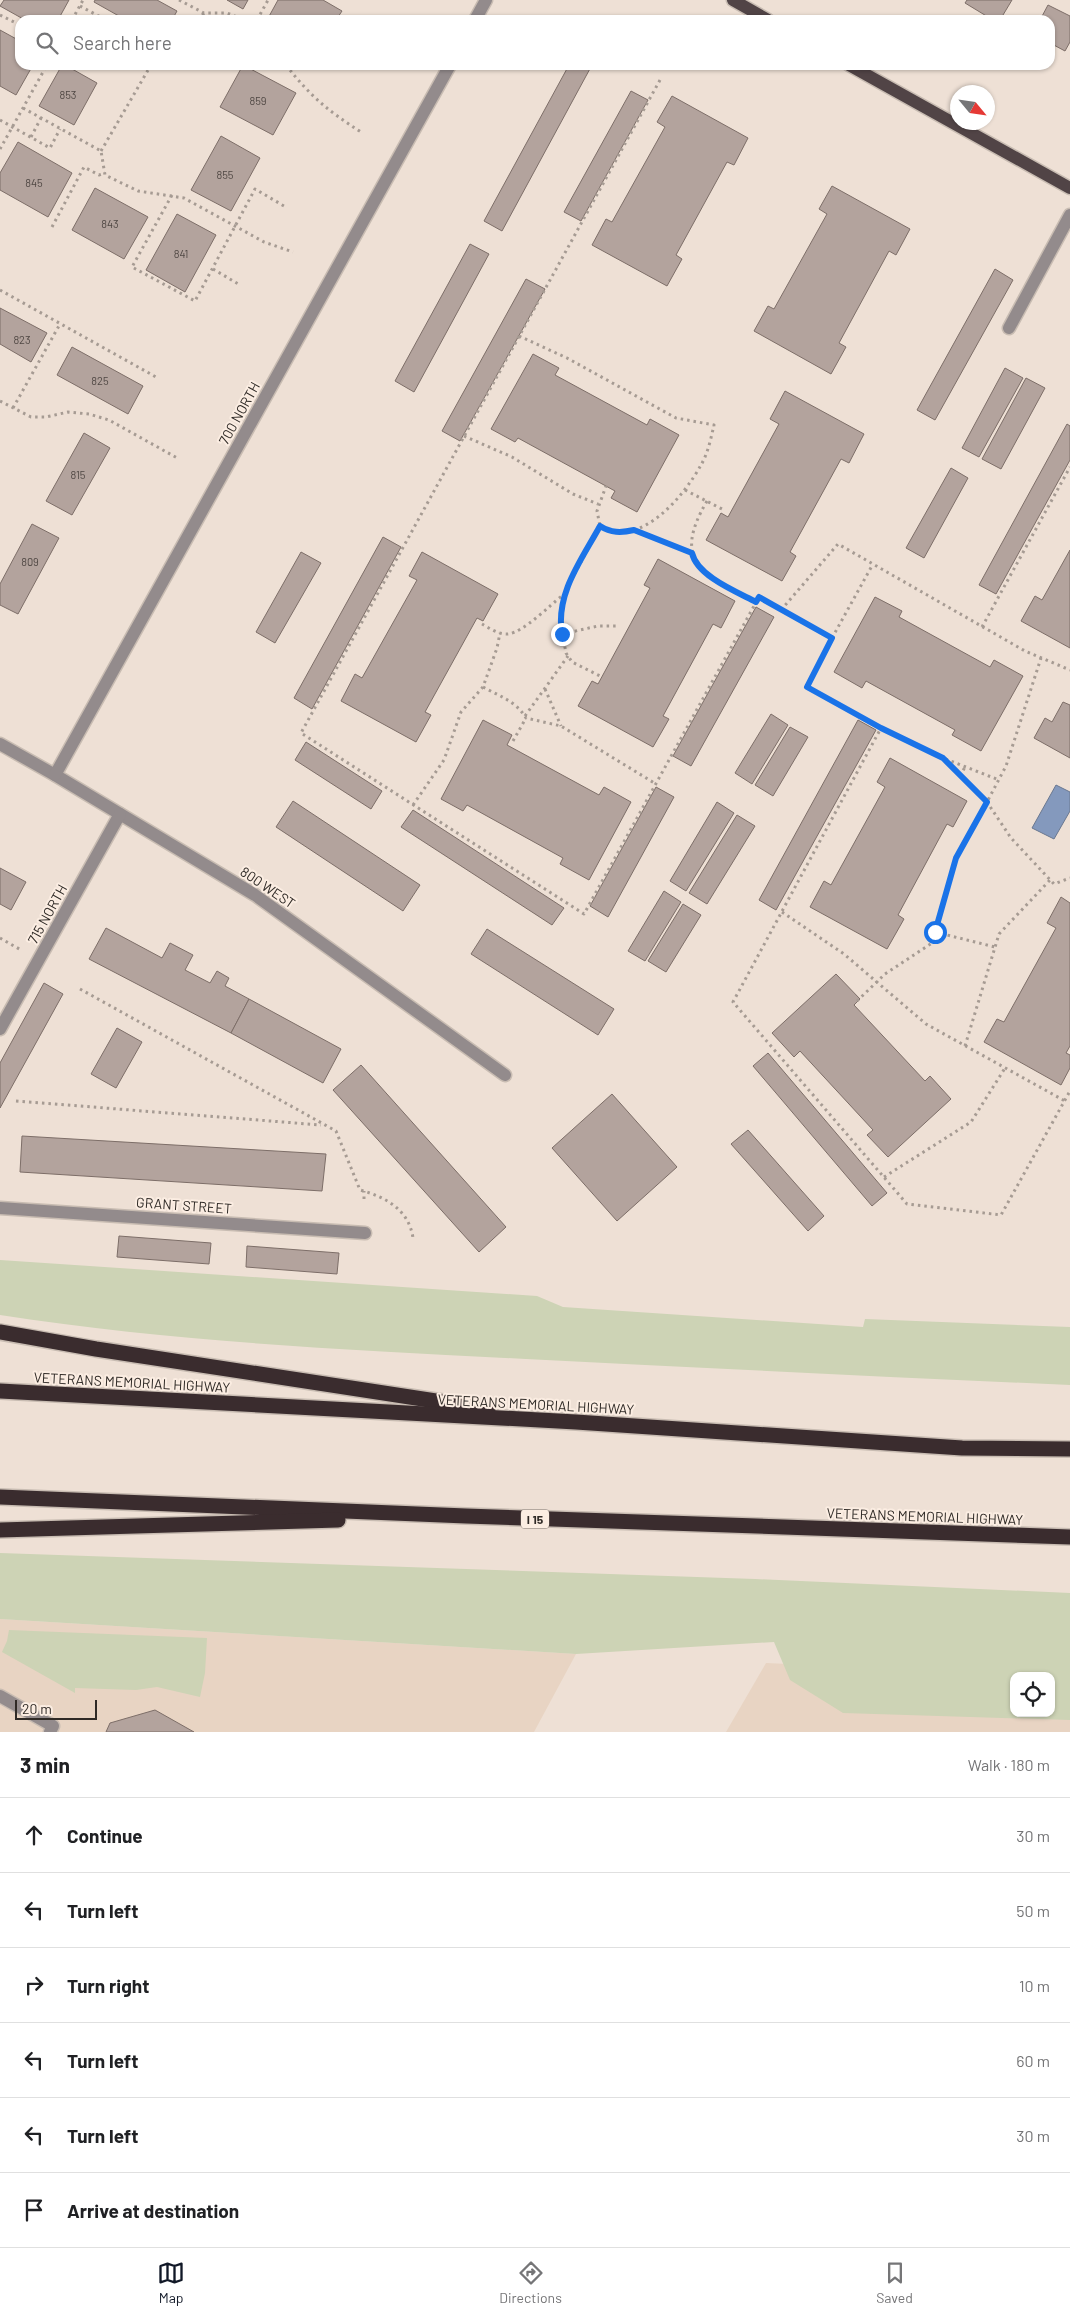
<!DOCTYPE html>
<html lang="en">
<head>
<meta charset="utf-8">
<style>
  :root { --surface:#fff; --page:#f2f2f2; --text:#202124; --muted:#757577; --line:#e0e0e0; --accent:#111827 }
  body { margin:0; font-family:Barlow,sans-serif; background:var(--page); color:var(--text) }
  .controls { position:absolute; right:15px; bottom:15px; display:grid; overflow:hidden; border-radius:10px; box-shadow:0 1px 4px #0004 }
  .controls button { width:45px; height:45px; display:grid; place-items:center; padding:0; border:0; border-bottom:1px solid var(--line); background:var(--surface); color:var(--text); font:25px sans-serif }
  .compass { position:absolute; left:950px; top:85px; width:45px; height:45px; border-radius:50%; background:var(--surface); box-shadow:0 1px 4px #0004; rotate:119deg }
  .scale { position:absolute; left:15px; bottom:12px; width:82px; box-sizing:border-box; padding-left:5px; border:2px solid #2f2a26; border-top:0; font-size:14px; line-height:18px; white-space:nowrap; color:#2f2a26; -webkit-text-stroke:4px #fbede2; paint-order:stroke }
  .stop { position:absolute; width:15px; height:15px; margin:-11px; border:4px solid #1a73e8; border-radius:50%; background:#fff }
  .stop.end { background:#1a73e8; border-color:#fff; box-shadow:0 1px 5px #0008 }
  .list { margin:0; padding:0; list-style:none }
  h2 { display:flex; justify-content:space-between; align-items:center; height:65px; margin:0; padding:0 20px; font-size:21px }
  h2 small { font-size:16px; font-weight:400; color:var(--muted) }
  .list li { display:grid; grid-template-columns:32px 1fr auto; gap:15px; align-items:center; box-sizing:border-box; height:75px; padding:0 20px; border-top:1px solid var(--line) }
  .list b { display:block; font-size:19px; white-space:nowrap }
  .list em { font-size:16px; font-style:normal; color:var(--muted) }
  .icon { flex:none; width:28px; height:28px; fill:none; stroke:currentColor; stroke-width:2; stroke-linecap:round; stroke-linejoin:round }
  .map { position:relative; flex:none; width:1070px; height:1732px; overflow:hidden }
  .search { position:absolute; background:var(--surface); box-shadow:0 1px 4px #0004; left:15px; right:15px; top:15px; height:55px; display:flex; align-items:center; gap:12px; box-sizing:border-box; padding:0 18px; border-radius:15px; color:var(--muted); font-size:19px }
  .sheet { height:515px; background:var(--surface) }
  nav { display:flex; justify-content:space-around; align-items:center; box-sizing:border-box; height:70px; border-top:1px solid var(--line); background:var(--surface); font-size:14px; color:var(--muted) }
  nav a { display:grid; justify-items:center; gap:2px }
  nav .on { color:var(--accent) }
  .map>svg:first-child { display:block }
  .built { fill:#e8d4c3 }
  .green { fill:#cdd3b5; fill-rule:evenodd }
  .water { fill:#8499bd; stroke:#6a7890 }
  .building { fill:#b3a39d; stroke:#7d6e68 }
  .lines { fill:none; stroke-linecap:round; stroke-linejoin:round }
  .minor-casing { stroke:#c8bcb2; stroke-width:15 }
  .major-casing { stroke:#c8bcb2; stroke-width:15 }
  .highway-casing { stroke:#c8bcb2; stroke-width:18 }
  .path { stroke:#a69b93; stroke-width:3; stroke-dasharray:2.5 4; stroke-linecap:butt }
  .minor { stroke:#938b8c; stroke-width:12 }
  .major { stroke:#514446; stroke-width:12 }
  .highway { stroke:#3a2c2e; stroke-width:15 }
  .route { stroke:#1a73e8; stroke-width:6 }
  .labels { text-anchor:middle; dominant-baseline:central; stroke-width:4; stroke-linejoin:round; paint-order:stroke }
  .number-label { font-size:11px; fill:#504844 }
  .shield { fill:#fbede2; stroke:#6c645e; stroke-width:1 }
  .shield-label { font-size:12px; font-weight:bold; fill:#2f2a26 }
  .street-label { font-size:14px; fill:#2f2a26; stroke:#fbede2 }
</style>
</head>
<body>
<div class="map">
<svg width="1070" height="1732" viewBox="0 0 1070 1732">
  <rect width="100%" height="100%" fill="#eee0d5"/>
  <!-- built -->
  <g class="built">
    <path d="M0,1619l576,35 -42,78h-534z"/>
    <path d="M766,1663l279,13h-31v37h37l19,-36v55h-344z"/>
  </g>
  <!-- green -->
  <g class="green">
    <path d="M0,1260l537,36 26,11 300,20 2,-8 205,8v58c-181,-8 -363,-17 -544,-26 -176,-9 -352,-17 -526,-44z"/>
    <path d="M0,1553l755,26 315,14v127l-227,-7 -53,-33 -16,-38 -198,12 -576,-35zM1014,1676h37v37h-37z"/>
    <path d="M9,1630l198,8 -2,35 -5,24 -43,-10 -21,3 -61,-2v5l-73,-41 5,-11z"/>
  </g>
  <!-- water -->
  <path class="water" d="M1056,785l14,7v19l-16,28 -22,-11z"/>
  <!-- building -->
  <g class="building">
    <path d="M4,0h65l-11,20h-33l-25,-14z"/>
    <path d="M95,0h62l20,11 -5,9h-46l-32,-18z"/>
    <path d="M227,0h21l-5,9z"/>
    <path d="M278,0h45l19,11 -6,9h-69z"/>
    <path d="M967,0h45l-12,20h-7l-28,-17z"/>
    <path d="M1048,5l22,11v26l-5,9 -15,-8v-23h-10z"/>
    <path d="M0,30l20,11v24h13l-17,30 -16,-9z"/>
    <path d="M62,65h3l32,18 -23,42 -35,-19z"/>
    <path d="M243,65l53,28 -23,42 -53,-28z"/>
    <path d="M569,65h23l-90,166 -18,-10z"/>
    <path d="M631,91l17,9 -67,121 -17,-9z"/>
    <path d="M672,96l76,42 -14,27 -7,-3 -51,93 6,4 -15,27 -75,-41 14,-26 6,3 53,-95 -8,-5z"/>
    <path d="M221,136l39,22 -29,53 -40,-21z"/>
    <path d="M18,142l54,31 -24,44 -48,-27v-17z"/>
    <path d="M832,186l78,43 -14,26 -7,-4 -50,92 7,4 -15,27 -77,-43 14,-25 6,3 53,-95 -8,-5z"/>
    <path d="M95,188l53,29 -24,42 -52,-29z"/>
    <path d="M177,214l39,21 -31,57 -39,-22z"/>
    <path d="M470,244l19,10 -75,138 -19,-11z"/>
    <path d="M995,269l18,11 -78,140 -18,-10z"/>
    <path d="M526,279l19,10 -85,152 -18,-10z"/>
    <path d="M0,308l47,25 -16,29 -31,-18z"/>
    <path d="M72,347l71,39 -15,28 -71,-39z"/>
    <path d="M533,354l26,14 -4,7 92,50 3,-6 29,16 -42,77 -26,-14 4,-7 -97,-53 -3,4 -24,-13z"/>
    <path d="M1005,368l18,10 -44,79 -17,-9z"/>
    <path d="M1026,378l19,10 -44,81 -19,-10z"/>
    <path d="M785,391l79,43 -15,29 -8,-4 -51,93 6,4 -14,25 -76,-41 15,-27 7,4 51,-93 -9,-5z"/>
    <path d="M1067,424l3,2v34l-74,134 -17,-9z"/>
    <path d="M84,433l26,15 -38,67 -26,-14z"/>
    <path d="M951,468l17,10 -44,80 -18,-10z"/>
    <path d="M32,524l27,14 -41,76 -18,-9v-21z"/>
    <path d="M383,537l18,10 -89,162 -18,-11z"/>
    <path d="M1070,550v98l-49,-27 14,-25 7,4z"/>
    <path d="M301,552l20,11 -46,80 -19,-11z"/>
    <path d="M422,552l76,42 -15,27 -6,-3 -52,94 6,3 -15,27 -75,-41 14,-27 7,4 55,-98 -8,-4z"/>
    <path d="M658,559l77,42 -14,27 -8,-4 -50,92 6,3 -16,28 -75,-41 14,-25 6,3 52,-96 -6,-3z"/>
    <path d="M875,597l27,14 -3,6 91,50 4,-7 29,16 -42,75 -29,-16 3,-5 -89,-49 -4,7 -28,-16z"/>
    <path d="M756,607l18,10 -83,149 -18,-10z"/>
    <path d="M1063,702l7,3v53l-36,-20 11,-20 7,4z"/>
    <path d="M771,714l17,11 -36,59 -17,-11z"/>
    <path d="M483,720l29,15 -5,10 92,50 5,-8 27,15 -42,78 -29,-16 3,-6 -96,-53 -4,6 -22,-12z"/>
    <path d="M858,720l18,10 -100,180 -17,-10z"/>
    <path d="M790,727l18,10 -35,59 -18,-11z"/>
    <path d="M306,742l76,49 -11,18 -76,-49z"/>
    <path d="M890,758l77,43 -14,26 -6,-3 -49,91 6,4 -17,30 -77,-42 14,-26 7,4 54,-98 -8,-5z"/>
    <path d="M656,787l18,10 -66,120 -18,-11z"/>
    <path d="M293,801l127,84 -17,26 -127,-84z"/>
    <path d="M717,802l17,11 -48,78 -16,-10z"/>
    <path d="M413,810l151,98 -12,17 -151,-98z"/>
    <path d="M737,815l18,11 -48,78 -18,-11z"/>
    <path d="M0,868l26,14 -15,28 -11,-6z"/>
    <path d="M664,891l17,11 -36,59 -17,-10z"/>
    <path d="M1061,897l9,6v143l-4,7 4,2v13l-9,17 -77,-43 13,-23 7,3 52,-94 -9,-5z"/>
    <path d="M683,904l18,11 -35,57 -18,-11z"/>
    <path d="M106,928l56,30 8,-15 23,12 -8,15 25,13 7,-12 12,7 -4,8 24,13 -18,34 -142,-74z"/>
    <path d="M487,929l127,80 -16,26 -127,-81z"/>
    <path d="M836,974l24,25 -6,6 71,76 5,-5 21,23 -63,58 -21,-22 6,-5 -73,-79 -6,6 -22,-24z"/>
    <path d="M44,983l19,11 -63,114v-45z"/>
    <path d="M249,999l92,50 -18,34 -92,-50z"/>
    <path d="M117,1028l25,14 -26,46 -25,-14z"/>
    <path d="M768,1053l119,140 -15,13 -119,-140z"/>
    <path d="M361,1065l145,162 -27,25 -146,-162z"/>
    <path d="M612,1094l65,73 -60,54 -65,-73z"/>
    <path d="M748,1130l76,86 -16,15 -77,-87z"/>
    <path d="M22,1136l304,18 -4,37 -302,-19z"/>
    <path d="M119,1236l92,7 -2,21 -92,-7z"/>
    <path d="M247,1246l92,7 -2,21 -91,-7z"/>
    <path d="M155,1710l39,22h-88l4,-9z"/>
  </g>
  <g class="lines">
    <defs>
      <g id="minor">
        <path d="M475,20l11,-20"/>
        <path d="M1009,328l61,-113"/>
        <path d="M0,744l55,31 200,120 250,180"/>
        <path d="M55,775l395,-710"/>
        <path d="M0,1029l120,-215"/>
        <path d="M0,1208l365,25"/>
        <path d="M0,1696l53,30 -3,6"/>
      </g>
      <g id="major">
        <path d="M733,0l35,20"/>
        <path d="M849,65l221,123"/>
      </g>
      <g id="highway">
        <path d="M0,1332l96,17 392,60"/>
        <path d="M0,1391l576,31 386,26 108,1"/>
        <path d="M0,1497l466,19 604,21"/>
        <path d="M0,1530l338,-10"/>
      </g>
    </defs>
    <!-- minor casing -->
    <use href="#minor" class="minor-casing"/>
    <!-- major casing -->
    <use href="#major" class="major-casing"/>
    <!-- highway casing -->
    <use href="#highway" class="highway-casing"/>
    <!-- path -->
    <g class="path">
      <path d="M179,0l25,13h23l18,7"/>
      <path d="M80,6l26,14"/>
      <path d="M0,15l20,10"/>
      <path d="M72,20l11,-20"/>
      <path d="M198,20l6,-7"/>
      <path d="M257,20l11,-20"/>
      <path d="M286,65c24,31 42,46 75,67"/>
      <path d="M660,80l-359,653 283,181 175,-317 73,41 -25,49 74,41 -148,274 174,202 94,11 69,-124"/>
      <path d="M23,108l78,43 4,24 33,16 46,7 80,44 29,10"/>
      <path d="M0,120l50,28 10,-19"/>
      <path d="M31,137l10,-19"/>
      <path d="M0,149l47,-84"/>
      <path d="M101,151l50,-86"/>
      <path d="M172,195l-40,72 63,34 60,-112 29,17"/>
      <path d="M52,227l32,-60 15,8 6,-2"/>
      <path d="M213,269l27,16"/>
      <path d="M0,290l156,87"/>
      <path d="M519,336l48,22 109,60 38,7c-3,13 -6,28 -13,40 -17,31 -61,85 -101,61l-3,-15 9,-25"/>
      <path d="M0,401l31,16h15l22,-5 21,2 20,6 70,39"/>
      <path d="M13,408l47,-84"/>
      <path d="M464,436l48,21 61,37 25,10"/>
      <path d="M685,490l37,19"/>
      <path d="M707,501c-37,63 -2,74 49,101"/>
      <path d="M600,526l-36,68 -3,32 5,27 6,9 28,14"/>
      <path d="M635,530l57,23"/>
      <path d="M781,610l57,-66 187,107 45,19"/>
      <path d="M482,624c7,4 17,11 26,10 16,-2 42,-29 55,-39"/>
      <path d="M982,627l88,-160"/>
      <path d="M562,634l36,-8h20"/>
      <path d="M832,638l41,-74"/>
      <path d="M483,687c16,9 33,14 43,31l35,8 95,58"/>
      <path d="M545,689l16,37"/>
      <path d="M525,716l43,-60"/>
      <path d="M881,728l62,30 56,22"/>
      <path d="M513,741l13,-23"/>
      <path d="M943,758l44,44 19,-36 35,-108"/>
      <path d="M960,776l5,-9"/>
      <path d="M413,805l31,-45 17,-48 22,-25 14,-39 3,-15"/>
      <path d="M782,912l62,42 82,70 139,77"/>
      <path d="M935,932l60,15"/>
      <path d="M0,938l21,12"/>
      <path d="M80,989l256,142 24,59c26,7 49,20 53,48"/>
      <path d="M857,1001l28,-27 47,-31 24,-85 31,-56 24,36 43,46 16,-6"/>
      <path d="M965,1046l34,-112 51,-54"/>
      <path d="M16,1101l305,24"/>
      <path d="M884,1177l87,-55 34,-54"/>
      <path d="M364,1199v-8"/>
    </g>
    <!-- minor -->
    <use href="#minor" class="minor"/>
    <!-- major -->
    <use href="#major" class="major"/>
    <!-- highway -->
    <use href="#highway" class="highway"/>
  </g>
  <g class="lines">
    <!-- route -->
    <path class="route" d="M562,634c-7,-40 20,-75 38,-108 11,7 21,7 34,4l58,23c5,23 45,39 64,49l3,-5 73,41 -25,49 74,41 62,30 44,44 -31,56 -21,74"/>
  </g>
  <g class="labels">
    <!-- number labels -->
    <g class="number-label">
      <text x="68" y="94">853</text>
      <text x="258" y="100">859</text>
      <text x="225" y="174">855</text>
      <text x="34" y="182">845</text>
      <text x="110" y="223">843</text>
      <text x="181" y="253">841</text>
      <text x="22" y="339">823</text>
      <text x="100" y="380">825</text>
      <text x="78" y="474">815</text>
      <text x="30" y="561">809</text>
    </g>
    <!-- shield labels -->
    <rect class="shield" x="521" y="1509.5" width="28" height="19" rx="4"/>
    <g class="shield-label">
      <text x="535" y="1519">I 15</text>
    </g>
    <!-- street labels -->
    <g class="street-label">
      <text transform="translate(239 413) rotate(-61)">700 NORTH</text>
      <text transform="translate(268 887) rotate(34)">800 WEST</text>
      <text transform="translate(47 914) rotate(-61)">715 NORTH</text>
      <text transform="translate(184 1205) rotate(4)">GRANT STREET</text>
      <text transform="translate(132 1382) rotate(3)">VETERANS MEMORIAL HIGHWAY</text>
      <text transform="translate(536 1404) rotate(3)">VETERANS MEMORIAL HIGHWAY</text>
      <text transform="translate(925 1516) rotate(2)">VETERANS MEMORIAL HIGHWAY</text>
    </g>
  </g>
</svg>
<div class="controls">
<button><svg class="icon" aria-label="locate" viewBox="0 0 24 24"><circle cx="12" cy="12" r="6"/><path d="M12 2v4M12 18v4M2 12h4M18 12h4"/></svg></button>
</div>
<svg class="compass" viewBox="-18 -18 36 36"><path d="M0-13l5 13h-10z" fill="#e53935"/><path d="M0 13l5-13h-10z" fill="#757577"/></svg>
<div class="scale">20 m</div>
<div class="stop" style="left:935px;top:932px"></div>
<div class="stop end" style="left:562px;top:634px"></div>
<div class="search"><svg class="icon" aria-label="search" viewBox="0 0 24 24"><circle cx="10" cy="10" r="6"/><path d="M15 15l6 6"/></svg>Search here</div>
</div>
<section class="sheet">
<h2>3 min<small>Walk · 180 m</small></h2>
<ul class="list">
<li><svg class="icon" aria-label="ahead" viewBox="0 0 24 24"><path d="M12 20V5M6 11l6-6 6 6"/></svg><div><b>Continue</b></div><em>30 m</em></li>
<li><svg class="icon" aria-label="left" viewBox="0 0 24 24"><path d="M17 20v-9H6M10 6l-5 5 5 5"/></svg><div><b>Turn left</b></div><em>50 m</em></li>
<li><svg class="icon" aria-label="right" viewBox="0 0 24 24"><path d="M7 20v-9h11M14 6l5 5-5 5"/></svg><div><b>Turn right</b></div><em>10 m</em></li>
<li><svg class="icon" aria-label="left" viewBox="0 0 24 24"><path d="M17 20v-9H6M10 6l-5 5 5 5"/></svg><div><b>Turn left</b></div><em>60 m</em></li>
<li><svg class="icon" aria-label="left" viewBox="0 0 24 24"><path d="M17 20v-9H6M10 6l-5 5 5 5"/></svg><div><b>Turn left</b></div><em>30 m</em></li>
<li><svg class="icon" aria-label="arrive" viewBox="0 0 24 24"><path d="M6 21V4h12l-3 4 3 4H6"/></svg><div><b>Arrive at destination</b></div></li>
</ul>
</section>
<nav>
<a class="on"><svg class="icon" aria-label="map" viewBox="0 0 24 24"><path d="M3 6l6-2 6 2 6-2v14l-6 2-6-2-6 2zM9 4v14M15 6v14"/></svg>Map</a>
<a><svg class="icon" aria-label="directions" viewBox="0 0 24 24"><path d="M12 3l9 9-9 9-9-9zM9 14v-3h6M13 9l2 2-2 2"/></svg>Directions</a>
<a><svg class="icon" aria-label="saved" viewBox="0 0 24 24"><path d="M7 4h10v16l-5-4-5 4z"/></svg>Saved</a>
</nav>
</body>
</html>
